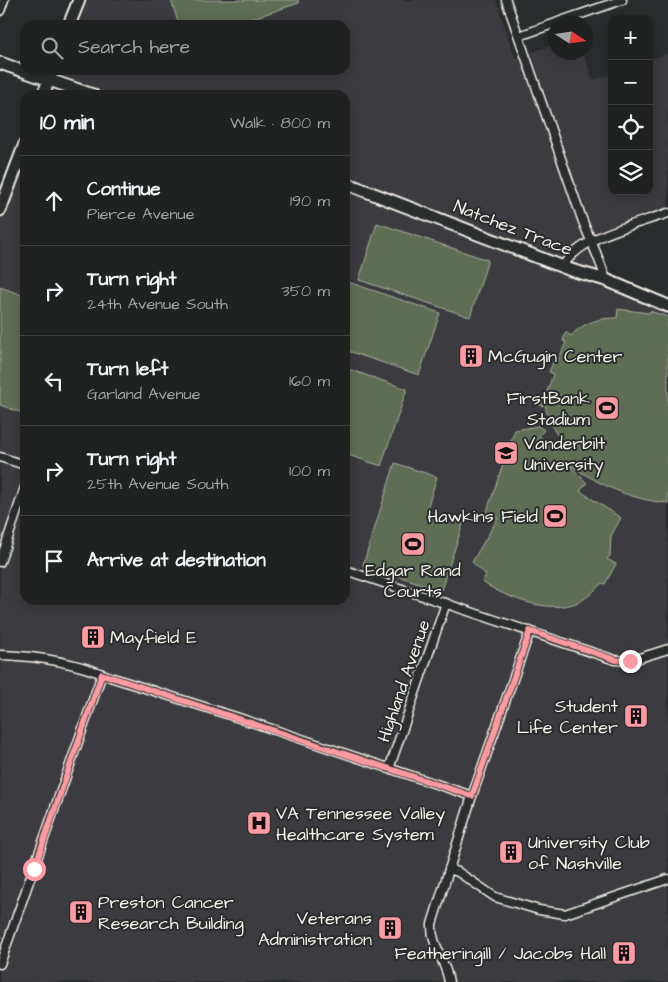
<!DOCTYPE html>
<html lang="en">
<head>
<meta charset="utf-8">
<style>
  :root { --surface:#202222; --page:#2d2f2f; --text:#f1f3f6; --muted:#a2a4a5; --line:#3d3f40 }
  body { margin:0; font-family:"Architects Daughter",sans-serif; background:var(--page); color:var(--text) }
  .controls { position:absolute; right:15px; top:15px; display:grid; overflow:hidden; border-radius:10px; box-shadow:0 2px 12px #0003 }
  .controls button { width:45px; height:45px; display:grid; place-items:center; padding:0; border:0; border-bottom:1px solid var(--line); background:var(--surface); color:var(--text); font:25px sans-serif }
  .compass { position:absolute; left:548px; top:15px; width:45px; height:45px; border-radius:50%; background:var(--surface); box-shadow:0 2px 12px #0003; rotate:102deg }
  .stop { position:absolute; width:15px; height:15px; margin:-11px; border:4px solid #ff9aa2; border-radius:50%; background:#fff }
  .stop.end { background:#ff9aa2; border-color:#fff; box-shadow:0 1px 5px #0008 }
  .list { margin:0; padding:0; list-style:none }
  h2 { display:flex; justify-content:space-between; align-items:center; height:65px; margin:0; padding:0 20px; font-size:21px }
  h2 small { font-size:16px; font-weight:400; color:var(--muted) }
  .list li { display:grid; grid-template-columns:32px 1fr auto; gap:15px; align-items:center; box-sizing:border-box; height:90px; padding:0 20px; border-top:1px solid var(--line) }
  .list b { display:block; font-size:19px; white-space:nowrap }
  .list p { margin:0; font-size:16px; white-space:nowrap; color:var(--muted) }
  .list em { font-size:16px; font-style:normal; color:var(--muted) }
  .icon { flex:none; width:28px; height:28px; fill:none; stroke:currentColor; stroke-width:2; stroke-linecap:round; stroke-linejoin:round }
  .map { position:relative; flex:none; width:668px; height:982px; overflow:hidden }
  .search { position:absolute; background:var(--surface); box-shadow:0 2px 12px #0003; left:20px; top:20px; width:330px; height:55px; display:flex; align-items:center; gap:12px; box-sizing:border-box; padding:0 18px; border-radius:15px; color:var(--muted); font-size:19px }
  .panel { position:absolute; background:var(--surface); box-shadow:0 2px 12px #0003; left:20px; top:90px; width:330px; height:515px; border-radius:15px }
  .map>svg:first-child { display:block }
  .built { fill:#3b3a40 }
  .green { fill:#616d55; stroke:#aaaf9e }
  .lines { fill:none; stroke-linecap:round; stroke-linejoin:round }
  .minor-casing { stroke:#f4f1e8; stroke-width:11 }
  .secondary-casing { stroke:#f4f1e8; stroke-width:15 }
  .minor { stroke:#2a2d2e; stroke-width:8 }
  .secondary { stroke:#2a2d2e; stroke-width:11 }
  .route { stroke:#ff9aa2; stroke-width:6 }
  .labels { text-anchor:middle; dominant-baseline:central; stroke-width:4; stroke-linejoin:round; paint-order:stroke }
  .street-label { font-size:18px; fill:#f4f1e8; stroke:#2a2d2e }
  .poi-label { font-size:18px; fill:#f4f1e8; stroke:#2a2d2e; text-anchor:start }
</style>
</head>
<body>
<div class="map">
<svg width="668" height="982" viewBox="0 0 668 982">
  <rect width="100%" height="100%" fill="#2a2d2e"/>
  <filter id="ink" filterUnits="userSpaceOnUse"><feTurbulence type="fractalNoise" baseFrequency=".02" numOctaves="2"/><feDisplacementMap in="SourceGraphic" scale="10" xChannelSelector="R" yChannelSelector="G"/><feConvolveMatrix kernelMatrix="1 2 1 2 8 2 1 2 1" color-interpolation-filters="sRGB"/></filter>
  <g filter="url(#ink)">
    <!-- built -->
    <path class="built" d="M88,0h408l19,58 40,-14 1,8 27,1 10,27 19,-6v117h37v-131l19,-7v160l-77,28 15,39 62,26v676h-668v-770l25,-68v456h320v-505h-302l11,-25h291v-45h-269z"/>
    <!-- green -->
    <g class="green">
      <path d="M171,0h127l1,3 -67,22h-53z"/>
      <path d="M377,223l111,37 -18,57 -111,-37z"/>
      <path d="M345,281l95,32 -21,62 -74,-25z"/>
      <path d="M0,287l25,9v118l-25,-9z"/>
      <path d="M618,309l31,4 1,-2 18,6v186c-38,-3 -70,-19 -101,-40l20,20 -7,8 41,27 -10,18 -1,20 -3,3 9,5 -11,20 -3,-1c-6,5 -11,12 -18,16 -28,18 -76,0 -102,-17l4,-7 -14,-13 26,-44 -12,-4 28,-82 1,-2 23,-4 6,4 -5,6 16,15 8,-8c-10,-13 -17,-24 -18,-42l-2,5 -5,-2 3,-8 4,1 8,-23 -4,-2 5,-12 4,1 8,-19 -3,-1 3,-9 5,4c13,-14 28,-18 46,-18z"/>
      <path d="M345,368l62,21 -26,77 -36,-12z"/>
      <path d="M395,463l42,14 -11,35 37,12 -22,66 -78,-25z"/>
    </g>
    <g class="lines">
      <defs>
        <g id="minor">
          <path d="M506,0l76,219c8,21 18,40 24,61"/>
          <path d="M0,11l4,-11"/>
          <path d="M558,22l64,-22"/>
          <path d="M519,36l37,-13"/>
          <path d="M563,266c19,-31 72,-41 105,-53"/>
          <path d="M0,457l25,8"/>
          <path d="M0,562l25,-75"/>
          <path d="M345,570l270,90 15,1 38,-12"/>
          <path d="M0,655c37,1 77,8 110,22l129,41 233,78"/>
          <path d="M389,769l57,-166"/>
          <path d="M449,869l9,3 37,25 44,13 26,4 103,-35"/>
          <path d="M0,964l102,-290"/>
          <path d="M449,982c-3,-20 -18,-37 -17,-58l40,-128 58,-165"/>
        </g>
        <g id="secondary">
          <path d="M69,25l10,-25"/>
          <path d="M0,63l93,32"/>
          <path d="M43,95l10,-25"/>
          <path d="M345,183l226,87 35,10 62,26"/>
          <path d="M0,210l25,-66"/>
        </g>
      </defs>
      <!-- minor casing -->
      <use href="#minor" class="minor-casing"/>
      <!-- secondary casing -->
      <use href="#secondary" class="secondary-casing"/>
      <!-- minor -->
      <use href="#minor" class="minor"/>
      <!-- secondary -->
      <use href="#secondary" class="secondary"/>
    </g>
  </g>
  <g class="lines" filter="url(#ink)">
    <!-- route -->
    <path class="route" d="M34,869l68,-195 370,122 58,-165 86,29 14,1"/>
  </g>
  <!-- icons -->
  <defs>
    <symbol id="building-square" viewBox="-11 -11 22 22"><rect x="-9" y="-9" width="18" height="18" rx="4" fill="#ff9aa2" stroke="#2a2d2e"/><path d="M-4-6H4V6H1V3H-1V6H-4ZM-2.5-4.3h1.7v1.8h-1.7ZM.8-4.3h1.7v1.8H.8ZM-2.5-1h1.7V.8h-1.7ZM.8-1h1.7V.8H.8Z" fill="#111"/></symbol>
    <symbol id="stadium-square" viewBox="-11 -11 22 22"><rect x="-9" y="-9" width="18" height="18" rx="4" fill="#ff9aa2" stroke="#2a2d2e"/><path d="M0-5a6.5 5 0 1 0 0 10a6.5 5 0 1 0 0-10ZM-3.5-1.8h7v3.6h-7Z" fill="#111"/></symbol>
    <symbol id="university-square" viewBox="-11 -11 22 22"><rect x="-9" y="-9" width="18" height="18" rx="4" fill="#ff9aa2" stroke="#2a2d2e"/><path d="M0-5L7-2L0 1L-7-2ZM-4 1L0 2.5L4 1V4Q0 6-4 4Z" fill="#111"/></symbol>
    <symbol id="hospital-square" viewBox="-11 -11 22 22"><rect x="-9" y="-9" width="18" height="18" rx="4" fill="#ff9aa2" stroke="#2a2d2e"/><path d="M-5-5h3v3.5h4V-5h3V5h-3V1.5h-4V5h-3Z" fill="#111"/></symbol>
  </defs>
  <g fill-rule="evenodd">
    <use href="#building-square" x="457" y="342" width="28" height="28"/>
    <use href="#stadium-square" x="593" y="394" width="28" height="28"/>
    <use href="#university-square" x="492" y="439" width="28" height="28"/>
    <use href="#stadium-square" x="541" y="502" width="28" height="28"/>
    <use href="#stadium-square" x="399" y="530" width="28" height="28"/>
    <use href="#building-square" x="79" y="623" width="28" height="28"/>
    <use href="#building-square" x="622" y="702" width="28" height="28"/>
    <use href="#hospital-square" x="245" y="809" width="28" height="28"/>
    <use href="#building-square" x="497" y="838" width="28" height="28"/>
    <use href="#building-square" x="67" y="898" width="28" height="28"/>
    <use href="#building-square" x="376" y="914" width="28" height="28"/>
    <use href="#building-square" x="610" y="939" width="28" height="28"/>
  </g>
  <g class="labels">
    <!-- street labels -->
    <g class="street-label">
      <text transform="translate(513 228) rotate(21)">Natchez Trace</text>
      <text transform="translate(404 681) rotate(-71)">Highland Avenue</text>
    </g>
    <!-- poi labels -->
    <g class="poi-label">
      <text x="488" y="356">McGugin Center</text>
      <text x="590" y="398" text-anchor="end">FirstBank<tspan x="590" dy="21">Stadium</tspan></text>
      <text x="524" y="443">Vanderbilt<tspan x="524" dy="21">University</tspan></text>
      <text x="538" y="516" text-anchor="end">Hawkins Field</text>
      <text x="413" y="570" text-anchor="middle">Edgar Rand<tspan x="413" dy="21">Courts</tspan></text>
      <text x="110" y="637">Mayfield E</text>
      <text x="618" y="706" text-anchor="end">Student<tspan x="618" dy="21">Life Center</tspan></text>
      <text x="276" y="813">VA Tennessee Valley<tspan x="276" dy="21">Healthcare System</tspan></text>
      <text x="528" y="842">University Club<tspan x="528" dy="21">of Nashville</tspan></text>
      <text x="98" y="902">Preston Cancer<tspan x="98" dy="21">Research Building</tspan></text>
      <text x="372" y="918" text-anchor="end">Veterans<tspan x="372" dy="21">Administration</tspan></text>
      <text x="606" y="953" text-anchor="end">Featheringill / Jacobs Hall</text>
    </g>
  </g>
</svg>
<div class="controls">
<button>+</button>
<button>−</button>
<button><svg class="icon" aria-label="locate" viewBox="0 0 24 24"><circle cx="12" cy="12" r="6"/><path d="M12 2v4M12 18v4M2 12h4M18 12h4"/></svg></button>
<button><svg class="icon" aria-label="layers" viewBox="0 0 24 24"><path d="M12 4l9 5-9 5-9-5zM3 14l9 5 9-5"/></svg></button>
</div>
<svg class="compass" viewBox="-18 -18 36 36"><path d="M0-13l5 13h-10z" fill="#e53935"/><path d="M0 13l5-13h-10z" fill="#a2a4a5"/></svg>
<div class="stop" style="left:34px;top:869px"></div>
<div class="stop end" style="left:630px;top:661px"></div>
<div class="search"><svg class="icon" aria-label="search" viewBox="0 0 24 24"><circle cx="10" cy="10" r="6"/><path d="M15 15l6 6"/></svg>Search here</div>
<section class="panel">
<h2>10 min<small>Walk · 800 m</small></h2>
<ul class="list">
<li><svg class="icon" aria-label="ahead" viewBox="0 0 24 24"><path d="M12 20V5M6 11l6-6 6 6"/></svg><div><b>Continue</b><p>Pierce Avenue</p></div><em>190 m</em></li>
<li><svg class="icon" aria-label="right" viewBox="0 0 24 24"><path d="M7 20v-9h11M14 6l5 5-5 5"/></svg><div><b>Turn right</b><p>24th Avenue South</p></div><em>350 m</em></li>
<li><svg class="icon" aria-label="left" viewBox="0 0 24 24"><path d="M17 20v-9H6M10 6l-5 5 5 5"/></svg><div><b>Turn left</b><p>Garland Avenue</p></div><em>160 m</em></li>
<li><svg class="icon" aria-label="right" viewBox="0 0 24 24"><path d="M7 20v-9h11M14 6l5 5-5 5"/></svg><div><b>Turn right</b><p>25th Avenue South</p></div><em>100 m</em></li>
<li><svg class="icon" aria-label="arrive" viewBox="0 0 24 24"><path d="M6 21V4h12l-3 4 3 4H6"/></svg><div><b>Arrive at destination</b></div></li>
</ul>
</section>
</div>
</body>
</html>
